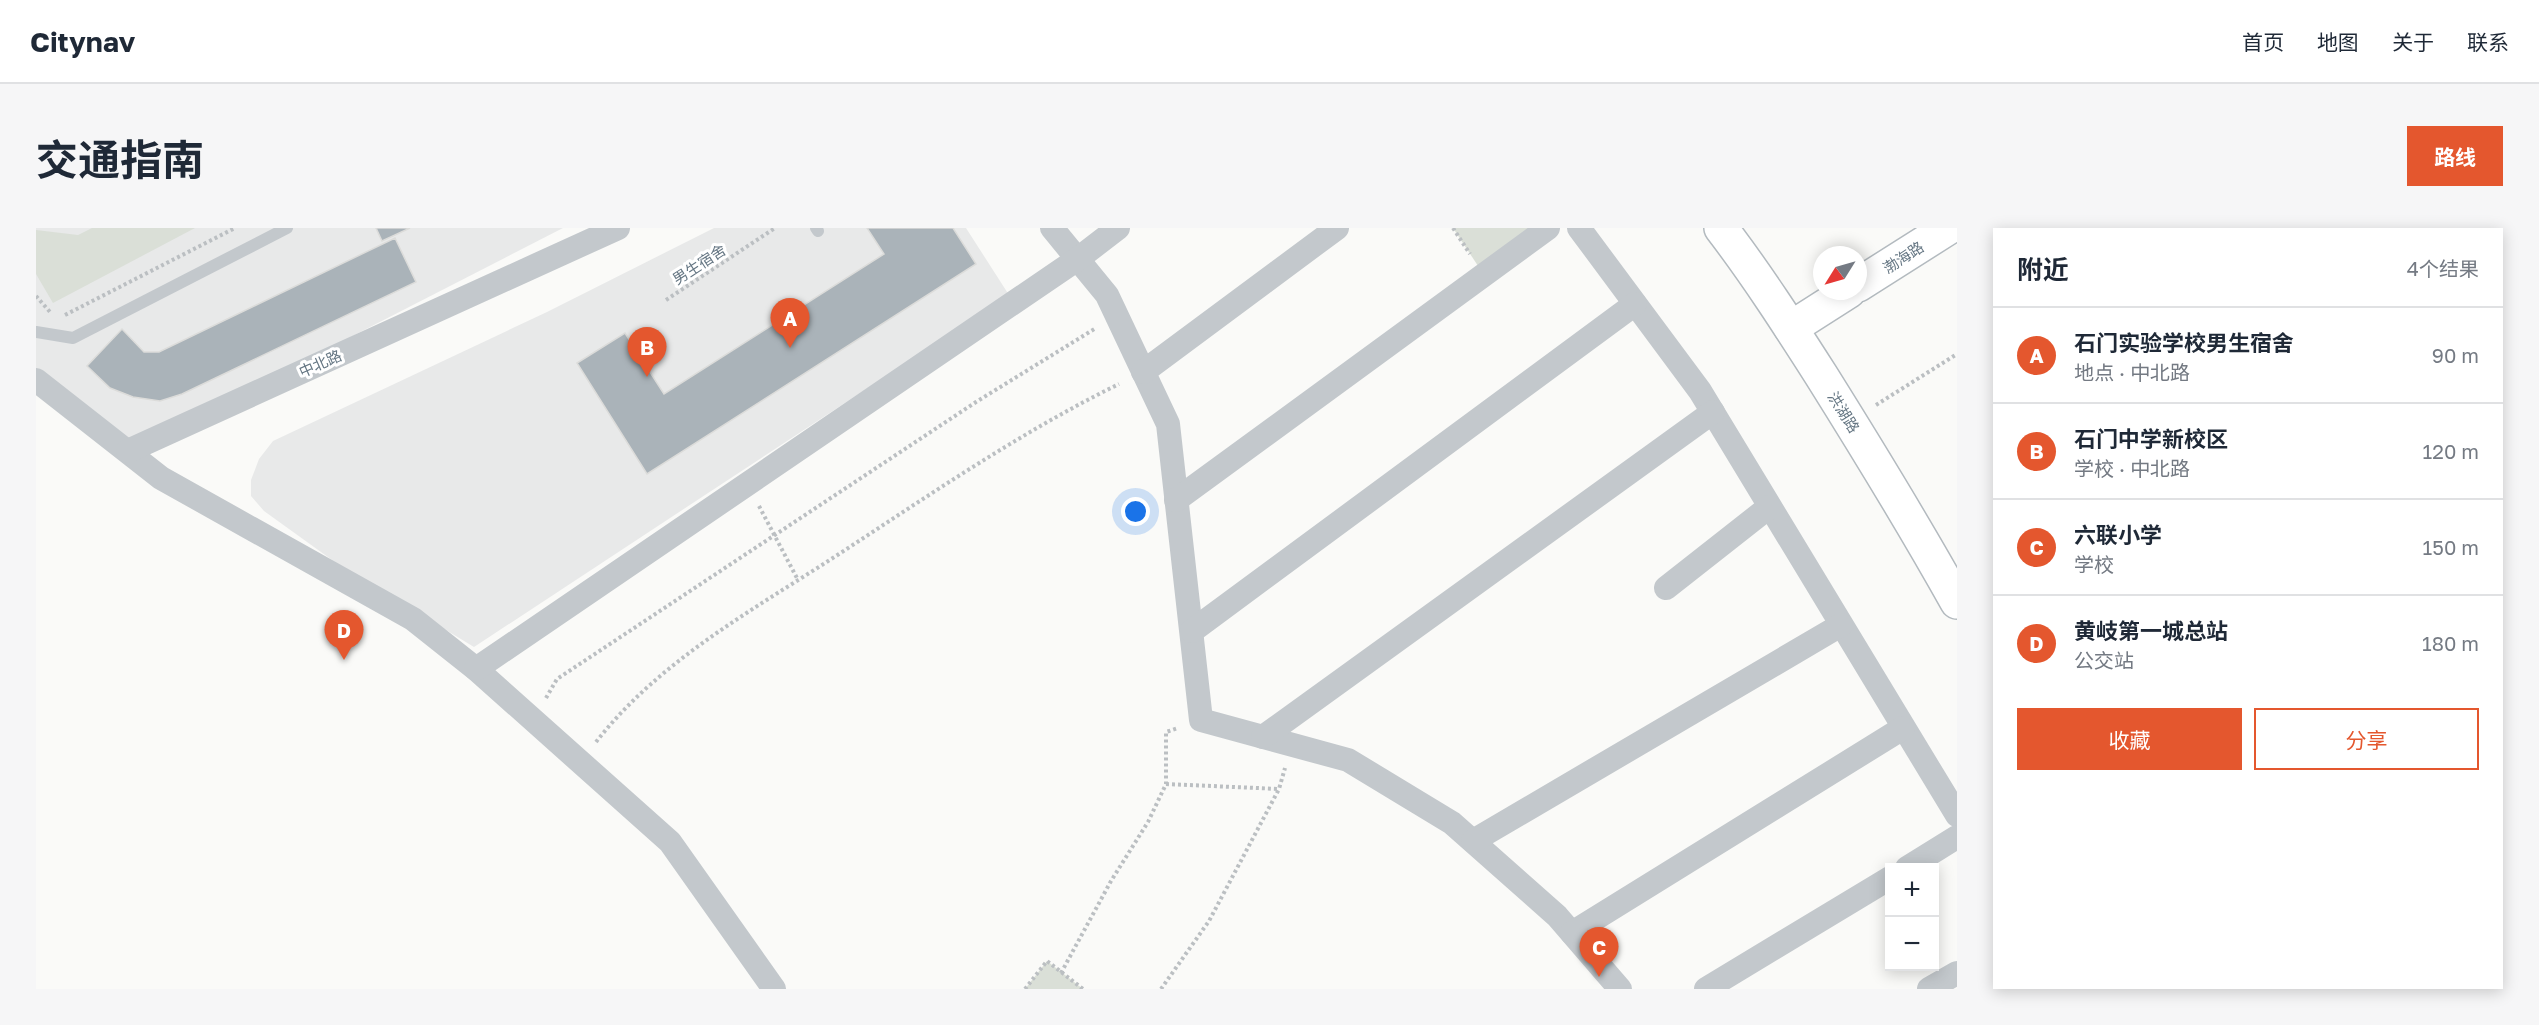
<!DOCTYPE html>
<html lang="zh">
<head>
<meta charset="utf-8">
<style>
  :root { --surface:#fff; --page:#f6f6f7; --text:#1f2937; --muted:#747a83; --line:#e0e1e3; --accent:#e4572e }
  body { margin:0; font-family:"Golos Text","Noto Sans SC",sans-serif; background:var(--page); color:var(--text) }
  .controls { position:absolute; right:18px; bottom:18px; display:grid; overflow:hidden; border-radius:0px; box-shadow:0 3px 15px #0003 }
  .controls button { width:54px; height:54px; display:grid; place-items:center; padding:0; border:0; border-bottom:2px solid var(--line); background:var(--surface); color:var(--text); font:30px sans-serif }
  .compass { position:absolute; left:1777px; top:18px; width:54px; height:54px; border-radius:50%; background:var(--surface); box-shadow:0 3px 15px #0003; rotate:233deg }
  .you { position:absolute; left:1100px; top:284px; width:21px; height:21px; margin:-15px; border:4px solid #fff; border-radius:50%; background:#1a73e8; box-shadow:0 0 0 9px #1a73e833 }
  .badge { display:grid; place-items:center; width:39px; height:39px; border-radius:50%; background:var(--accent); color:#fff; font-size:20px; font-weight:700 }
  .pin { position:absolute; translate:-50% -50px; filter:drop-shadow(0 2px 3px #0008) }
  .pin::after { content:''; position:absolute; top:32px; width:21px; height:18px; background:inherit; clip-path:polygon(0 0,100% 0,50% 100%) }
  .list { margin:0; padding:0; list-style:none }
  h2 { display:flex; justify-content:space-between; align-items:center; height:78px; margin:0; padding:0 24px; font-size:26px }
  h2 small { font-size:20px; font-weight:400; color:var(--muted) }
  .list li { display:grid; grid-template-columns:39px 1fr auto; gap:18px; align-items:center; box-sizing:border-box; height:96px; padding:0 24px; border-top:2px solid var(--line) }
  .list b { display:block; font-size:22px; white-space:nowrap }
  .list p { margin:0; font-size:20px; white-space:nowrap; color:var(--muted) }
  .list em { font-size:20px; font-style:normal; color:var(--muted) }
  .actions { display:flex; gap:12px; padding:18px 24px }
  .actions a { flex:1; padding:14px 0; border:2px solid var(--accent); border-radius:0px; text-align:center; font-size:21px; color:var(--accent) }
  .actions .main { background:var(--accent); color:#fff }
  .map { position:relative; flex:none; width:1921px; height:761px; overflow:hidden; border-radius:0px }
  header { display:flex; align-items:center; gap:36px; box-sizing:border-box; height:84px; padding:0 30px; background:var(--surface); border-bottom:2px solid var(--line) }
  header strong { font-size:28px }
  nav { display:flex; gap:33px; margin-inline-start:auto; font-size:21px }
  .intro { display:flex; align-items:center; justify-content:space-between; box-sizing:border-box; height:144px; padding:0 36px }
  h1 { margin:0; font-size:42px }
  .button { padding:15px 27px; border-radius:0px; background:var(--accent); color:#fff; font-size:21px; font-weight:700 }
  main { display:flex; gap:36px; padding:0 36px }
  aside { flex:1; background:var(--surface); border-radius:0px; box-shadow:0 3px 15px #0003 }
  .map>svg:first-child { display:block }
  .built { fill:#e8e9e9 }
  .green { fill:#dadfd7 }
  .building { fill:#aab3b9; stroke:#dcdcda; stroke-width:1.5 }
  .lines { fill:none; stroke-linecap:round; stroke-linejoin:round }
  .secondary-casing { stroke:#b3babf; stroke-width:36 }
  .path { stroke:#bbbfc2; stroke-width:4; stroke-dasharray:3 3; stroke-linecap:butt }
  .lane { stroke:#c3c8cc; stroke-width:12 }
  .street { stroke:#c3c8cc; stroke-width:24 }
  .secondary { stroke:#fff; stroke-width:33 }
  .labels { text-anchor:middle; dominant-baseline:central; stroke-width:6; stroke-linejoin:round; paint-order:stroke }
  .street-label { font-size:15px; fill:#657683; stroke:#fff }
</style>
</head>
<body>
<header>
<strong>Citynav</strong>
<nav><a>首页</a><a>地图</a><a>关于</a><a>联系</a></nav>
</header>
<div class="intro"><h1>交通指南</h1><a class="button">路线</a></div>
<main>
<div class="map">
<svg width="1921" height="761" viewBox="0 0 1921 761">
  <rect width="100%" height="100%" fill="#fafaf8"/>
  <!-- built -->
  <g class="built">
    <path d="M0,0h527l-435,223 -92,-69z"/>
    <path d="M678,0h252l43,67 -535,352 -135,-82 -75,-54 -13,-15v-16l8,-21 14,-18 274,-129z"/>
  </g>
  <!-- green -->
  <g class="green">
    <path d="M56,0h103l-142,75 -17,-29v-44l42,5z"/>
    <path d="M1417,0h95l-64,47z"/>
    <path d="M1011,733l36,28h-58z"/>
  </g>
  <!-- building -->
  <g class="building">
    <path d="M340,0h34l-28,13z"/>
    <path d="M831,0h86l23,36 -329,210 -70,-111 48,-30 39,61 220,-140z"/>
    <path d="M359,10l21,44 -234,112 -22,7 -27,-4 -23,-9 -23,-22 35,-37 22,23h15z"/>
  </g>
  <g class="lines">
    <defs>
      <g id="secondary">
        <path d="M1685,0c36,47 68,97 100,147 47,75 93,150 136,227"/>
        <path d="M1822,57l90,-57"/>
        <path d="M1755,100l58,-37"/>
      </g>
    </defs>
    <!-- secondary casing -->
    <use href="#secondary" class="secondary-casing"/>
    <!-- path -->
    <g class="path">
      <path d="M1417,0l17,26"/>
      <path d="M0,68l14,16"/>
      <path d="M630,72l109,-72"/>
      <path d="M29,87l170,-87"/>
      <path d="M1840,177l81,-51"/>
      <path d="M723,278l39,74"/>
      <path d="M510,470l11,-19 419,-277 120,-74"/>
      <path d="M560,514c64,-82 157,-132 243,-188 92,-60 182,-122 280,-170"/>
      <path d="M1130,556l113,5"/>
      <path d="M1025,745l50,-92 37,-59 18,-38v-52l12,-4"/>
      <path d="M989,761l22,-28 36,28"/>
      <path d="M1125,761l48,-68 70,-132 6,-21"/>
    </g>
    <!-- lane -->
    <g class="lane">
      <path d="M780,0l2,3"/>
      <path d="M0,104l37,6 214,-110"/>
    </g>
    <!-- street -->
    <g class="street">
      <path d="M1016,0l55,67 61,129 33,296 147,40 104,63 105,93 63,73"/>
      <path d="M1543,0l121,163 257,424"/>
      <path d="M1107,144l194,-144"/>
      <path d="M0,152l125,98 252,141 63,50 194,173 104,147"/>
      <path d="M92,223l490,-223"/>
      <path d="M1140,272l372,-272"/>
      <path d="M1630,360l103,-81"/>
      <path d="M1156,403l443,-327"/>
      <path d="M440,441l603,-411 39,-30"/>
      <path d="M1227,509l450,-325"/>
      <path d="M1437,613l368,-216"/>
      <path d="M1871,640l50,-31"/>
      <path d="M1536,705l331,-205"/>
      <path d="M1670,761l184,-111"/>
      <path d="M1893,761l28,-16"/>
    </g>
    <!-- secondary -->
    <use href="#secondary" class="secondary"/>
  </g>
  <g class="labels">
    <!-- street labels -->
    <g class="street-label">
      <text transform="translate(1867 29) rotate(-33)">渤海路</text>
      <text transform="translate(663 36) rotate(-33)">男生宿舍</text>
      <text transform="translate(284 135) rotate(-24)">中北路</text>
      <text transform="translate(1808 184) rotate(58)">洪湖路</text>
    </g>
  </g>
</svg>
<div class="controls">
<button>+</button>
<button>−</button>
</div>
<svg class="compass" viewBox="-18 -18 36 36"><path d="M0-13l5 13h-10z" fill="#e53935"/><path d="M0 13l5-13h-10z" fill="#747a83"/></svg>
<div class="you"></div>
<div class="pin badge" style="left:754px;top:120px">A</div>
<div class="pin badge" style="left:611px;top:149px">B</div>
<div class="pin badge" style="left:1563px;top:749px">C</div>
<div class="pin badge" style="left:308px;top:432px">D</div>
</div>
<aside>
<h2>附近<small>4个结果</small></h2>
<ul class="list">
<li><span class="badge">A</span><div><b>石门实验学校男生宿舍</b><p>地点 · 中北路</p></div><em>90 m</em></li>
<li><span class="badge">B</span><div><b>石门中学新校区</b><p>学校 · 中北路</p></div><em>120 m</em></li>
<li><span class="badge">C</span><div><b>六联小学</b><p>学校</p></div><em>150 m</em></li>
<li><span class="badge">D</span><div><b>黄岐第一城总站</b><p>公交站</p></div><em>180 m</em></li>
</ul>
<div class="actions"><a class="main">收藏</a><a>分享</a></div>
</aside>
</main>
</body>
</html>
